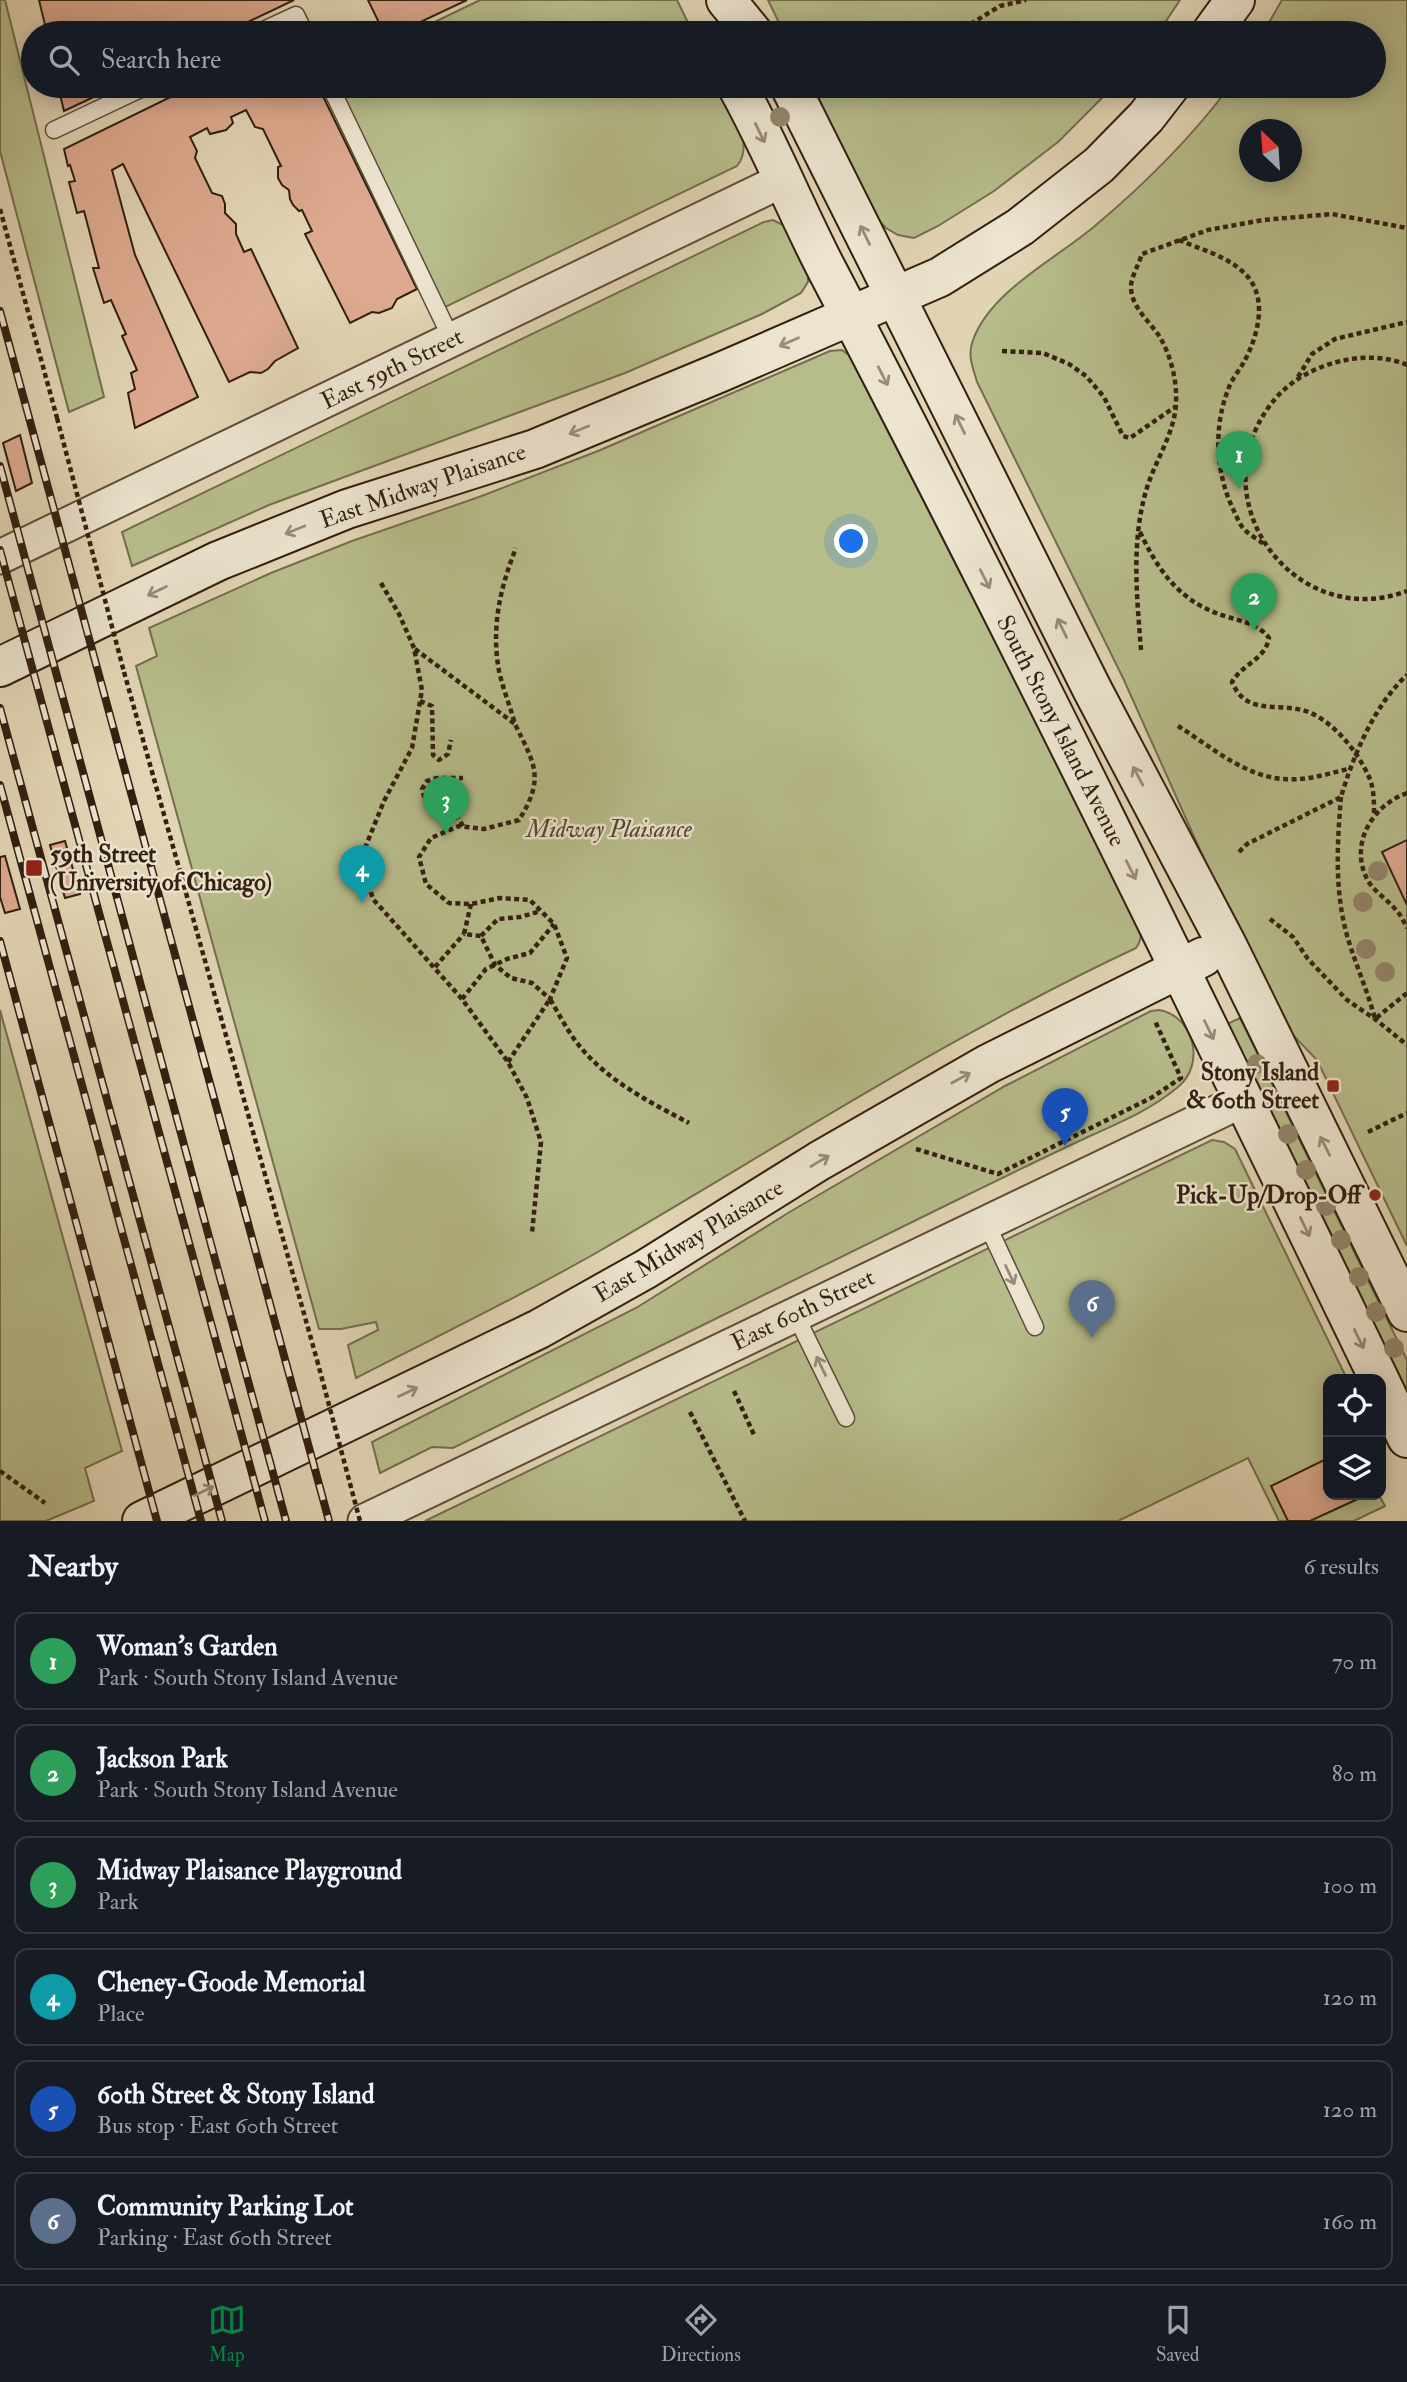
<!DOCTYPE html>
<html lang="en">
<head>
<meta charset="utf-8">
<style>
  :root { --surface:#171b24; --page:#20242c; --text:#f1f3f6; --muted:#9ea1a6; --line:#363941; --accent:#0b8043 }
  body { margin:0; font-family:"IM FELL Double Pica",serif; background:var(--page); color:var(--text) }
  .controls { position:absolute; right:21px; bottom:21px; display:grid; overflow:hidden; border-radius:14px; box-shadow:0 4px 18px #0003 }
  .controls button { width:63px; height:63px; display:grid; place-items:center; padding:0; border:0; border-bottom:2px solid var(--line); background:var(--surface); color:var(--text); font:35px sans-serif }
  .compass { position:absolute; left:1239px; top:119px; width:63px; height:63px; border-radius:50%; background:var(--surface); box-shadow:0 4px 18px #0003; rotate:335deg }
  .you { position:absolute; left:852px; top:542px; width:24px; height:24px; margin:-18px; border:5px solid #fff; border-radius:50%; background:#1a73e8; box-shadow:0 0 0 10px #1a73e833 }
  .badge { display:grid; place-items:center; width:46px; height:46px; border-radius:50%; background:var(--accent); color:#fff; font-size:23px; font-weight:700 }
  .pin { position:absolute; translate:-50% -58px; filter:drop-shadow(0 2px 4px #0008) }
  .pin::after { content:''; position:absolute; top:37px; width:24px; height:21px; background:inherit; clip-path:polygon(0 0,100% 0,50% 100%) }
  .list { margin:0; padding:0; list-style:none }
  h2 { display:flex; justify-content:space-between; align-items:center; height:91px; margin:0; padding:0 28px; font-size:30px }
  h2 small { font-size:23px; font-weight:400; color:var(--muted) }
  .list li { display:grid; grid-template-columns:46px 1fr auto; gap:21px; align-items:center; box-sizing:border-box; height:98px; margin:0 14px 14px; padding:0 14px; border:2px solid var(--line); border-radius:14px }
  .list b { display:block; font-size:26px; white-space:nowrap }
  .list p { margin:0; font-size:23px; white-space:nowrap; color:var(--muted) }
  .list em { font-size:23px; font-style:normal; color:var(--muted) }
  .icon { flex:none; width:38px; height:38px; fill:none; stroke:currentColor; stroke-width:2; stroke-linecap:round; stroke-linejoin:round }
  .map { position:relative; flex:none; width:1407px; height:1521px; overflow:hidden }
  .search { position:absolute; background:var(--surface); box-shadow:0 4px 18px #0003; left:21px; right:21px; top:21px; height:77px; display:flex; align-items:center; gap:18px; box-sizing:border-box; padding:0 24px; border-radius:38px; color:var(--muted); font-size:26px }
  .sheet { height:763px; background:var(--surface) }
  nav { display:flex; justify-content:space-around; align-items:center; box-sizing:border-box; height:98px; border-top:2px solid var(--line); background:var(--surface); font-size:19px; color:var(--muted) }
  nav a { display:grid; justify-items:center; gap:4px }
  nav .on { color:var(--accent) }
  .map>svg:first-child { display:block }
  .green { fill:#b7bc8b; stroke:#746e4e; stroke-width:2; fill-rule:evenodd }
  .building { fill:#ddaa90; stroke:#321f10; stroke-width:2 }
  .lines { fill:none; stroke-linecap:round; stroke-linejoin:round }
  .lane-casing { stroke:#5e4c39; stroke-width:19 }
  .street-casing { stroke:#5e4c39; stroke-width:37 }
  .secondary-casing { stroke:#321f10; stroke-width:42 }
  .path { stroke:#321f10; stroke-width:4.5; stroke-dasharray:5 3.5; stroke-linecap:butt }
  .lane { stroke:#ece4cf; stroke-width:16 }
  .street { stroke:#ece4cf; stroke-width:33 }
  .secondary { stroke:#ece4cf; stroke-width:38 }
  .rail-casing { stroke:#321f10; stroke-width:8 }
  .rail { stroke:#ece4cf; stroke-width:5; stroke-dasharray:16; stroke-linecap:butt }
  .path-bridge { stroke:#321f10; stroke-width:4.5; stroke-dasharray:5 3.5; stroke-linecap:butt }
  .tree { fill:#93866b }
  .oneway { stroke:#988b79 }
  .poi-dot { fill:#8f2418; stroke:#ece4cf; stroke-width:2.5 }
  .labels { text-anchor:middle; dominant-baseline:central; stroke-width:5; stroke-linejoin:round; paint-order:stroke }
  .street-label { font-size:24px; fill:#321f10; stroke:#ece4cf }
  .park-label { font-size:24px; font-style:italic; fill:#53462f; stroke:#ece4cf }
  .poi-label { font-size:24px; font-weight:bold; fill:#321f10; stroke:#ece4cf; text-anchor:end }
</style>
</head>
<body>
<div class="map">
<svg width="1407" height="1521" viewBox="0 0 1407 1521">
  <rect width="100%" height="100%" fill="#e2d5b5"/>
  <filter id="stains"><feTurbulence type="fractalNoise" baseFrequency=".00286" numOctaves="4"/><feColorMatrix values="0 0 0 0 .2 0 0 0 0 .09 0 0 0 0 .02 0 0 0 .5 -.17"/></filter>
  <radialGradient id="worn" r=".72"><stop offset=".6" stop-color="#630" stop-opacity="0"/><stop offset="1" stop-color="#630" stop-opacity=".3"/></radialGradient>
  <!-- green -->
  <g class="green">
    <path d="M0,0h5l99,397 -35,15 -69,-261z"/>
    <path d="M480,0h197l16,33h-281z"/>
    <path d="M768,0h412l-22,33h-374z"/>
    <path d="M1282,0h125v1246l-90,-186 -30,-31 -77,-157 -87,-194 -146,-296c-4,-14 -10,-27 -4,-42 18,-50 85,-82 123,-115 50,-42 95,-87 134,-139h144v-53h-111zM1250,130h42v42h-42z"/>
    <path d="M330,86h389c11,23 37,56 18,80l-300,145z"/>
    <path d="M809,86h305l-56,56 -64,49 -56,35 -24,12 -16,-3 -12,-7 -16,-17z"/>
    <path d="M773,220l12,6 23,47v9l-7,11 -39,21 -137,59 -356,132 -137,61 -10,-34 642,-310z"/>
    <path d="M842,350l7,5 281,551c7,15 17,27 6,42 -188,88 -361,201 -540,305 -79,45 -160,84 -240,125l-8,-33 30,-15 -2,-8 -35,7h-22l-183,-663 21,-10 -8,-28 122,-55 81,-32 127,-44 119,-46 232,-100z"/>
    <path d="M0,1010l122,441 -37,17 9,33 -48,20h-46z"/>
    <path d="M1159,1010c35,6 47,54 19,77 -26,22 -57,35 -88,49 -43,20 -86,41 -129,62 -169,83 -339,167 -508,250l-21,-1 -52,26 -8,-31 264,-134 152,-95 217,-127 146,-75z"/>
    <path d="M1240,1018l167,342v31l-180,-367z"/>
    <path d="M1212,1140l12,2 11,7 112,230h-19v116h51l6,11 -31,15h-75l-31,-63 -130,63h-693z"/>
  </g>
  <!-- building -->
  <g class="building">
    <path d="M39,0h255l-69,33h-178z"/>
    <path d="M368,0h99l-70,33h-13z"/>
    <path d="M58,86h59l-53,25z"/>
    <path d="M193,86h125l99,203 -20,10 -5,9 -13,5 -7,-1 -22,11 -45,-89 7,-3 -10,-21 -3,1 -6,-6 -3,-6 -1,-9 -7,-5 -4,-7v-11l3,-1 -18,-37 -8,-2 -9,-17 -15,7 2,6 -7,7 -16,4 -3,-6 -17,9 7,14 -2,7 17,35 10,3 3,8v9l11,11v10l8,18 7,-3 47,99 -23,13 -7,8 -7,4 -11,-1 -21,10 -106,-218 -11,6 23,85 63,142 -63,31 -7,-35 7,-4 -4,-16 6,-3 -15,-34 4,-2 -15,-34 -7,3 -11,-35h6l-15,-57 -7,2 -8,-31 6,-1 -5,-16 -2,1 -4,-17z"/>
    <path d="M20,435l12,48 -16,8 -13,-48z"/>
    <path d="M1407,840v65l-25,-53z"/>
    <path d="M65,841l15,53 -15,4 -15,-53z"/>
    <path d="M5,856l15,53 -15,4 -5,-16v-40z"/>
    <path d="M1328,1458v37h30l2,3 -50,23h-22l-17,-35z"/>
  </g>
  <g class="lines">
    <defs>
      <g id="lane">
        <path d="M257,33l39,-18 9,18"/>
        <path d="M330,86l122,254"/>
        <path d="M54,130l93,-44"/>
        <path d="M986,1222l49,105"/>
        <path d="M795,1314l51,104"/>
      </g>
      <g id="street">
        <path d="M0,557l783,-377"/>
        <path d="M365,1521l878,-421"/>
      </g>
      <g id="secondary">
        <path d="M726,0l27,33"/>
        <path d="M1211,33l24,-33"/>
        <path d="M737,86c33,59 58,122 89,182 192,367 373,739 553,1111"/>
        <path d="M790,86l302,603 135,256 180,367"/>
        <path d="M0,667l218,-106 129,-52 188,-60 186,-77 219,-95 80,-50 79,-62 47,-48 24,-31"/>
        <path d="M1381,1383l26,55"/>
        <path d="M142,1521l397,-192 107,-60 173,-108 169,-97 215,-107"/>
      </g>
    </defs>
    <!-- lane casing -->
    <use href="#lane" class="lane-casing"/>
    <!-- street casing -->
    <use href="#street" class="street-casing"/>
    <!-- secondary casing -->
    <use href="#secondary" class="secondary-casing"/>
    <!-- path -->
    <g class="path">
      <path d="M956,33l44,-27 26,-6"/>
      <path d="M850,91l10,-5"/>
      <path d="M0,209l57,209"/>
      <path d="M1179,240c23,10 52,17 69,37 20,24 9,61 -4,85 -5,9 -13,18 -16,28 -15,38 -12,83 5,119 3,6 6,14 10,19 5,6 14,11 21,16"/>
      <path d="M1002,351l41,2 26,11 17,12 18,21 19,39 7,2 45,-31"/>
      <path d="M1407,365c-28,-12 -61,-8 -88,3 -22,9 -40,23 -53,43 -64,96 32,221 141,180"/>
      <path d="M1298,377l14,-23 23,-15 72,-17"/>
      <path d="M1140,532c17,36 37,66 76,81 17,7 42,9 53,25 -4,22 -27,26 -37,44 14,33 42,21 70,28 28,7 55,40 67,67 5,11 5,24 5,37"/>
      <path d="M381,583l18,31 15,34 8,42 -10,58 -28,53 -23,57 12,41 89,100 46,63 19,36 14,44 -9,91"/>
      <path d="M415,649l100,75c-5,-18 -12,-35 -16,-53 -8,-43 1,-83 17,-123"/>
      <path d="M1141,650c-4,-52 -10,-108 5,-159 9,-32 32,-61 30,-96 0,-18 -6,-40 -15,-56 -10,-17 -28,-29 -30,-50 -1,-10 8,-25 11,-35l66,-24 55,-10 69,-6 75,14"/>
      <path d="M124,672l193,688"/>
      <path d="M420,701l12,5 1,49 6,5 9,-6 3,-14"/>
      <path d="M1178,726c32,20 67,51 106,53 22,2 43,-5 64,-10"/>
      <path d="M1407,793c-34,12 -58,50 -40,86 6,12 20,20 29,31 5,5 8,12 11,18"/>
      <path d="M1341,797c-4,48 -7,98 8,145 8,26 19,50 26,77l32,-26"/>
      <path d="M463,826c-5,-8 -10,-19 -21,-21 -7,-1 -10,0 -17,-5l-3,-11 5,-8 10,-3h26"/>
      <path d="M1239,852l8,-8 94,-47c12,-41 34,-93 66,-122"/>
      <path d="M471,904l-7,30 17,2 14,29 16,13 21,5 18,16 17,-41 -13,-34 -24,-24 -30,-2 -29,6 -22,-1 -23,-19 -7,-27 12,-19 28,-12 25,3 35,-9c26,-42 16,-55 -4,-96"/>
      <path d="M1270,919l23,18 15,22 39,41 28,19 32,26"/>
      <path d="M481,936l17,-17 22,-2 21,-6"/>
      <path d="M435,967l29,-33"/>
      <path d="M462,999l24,-30 21,-10 23,-6 24,-29"/>
      <path d="M508,1062l42,-63c7,12 14,25 22,37 29,42 74,64 117,87"/>
      <path d="M1368,1132l39,-19"/>
      <path d="M916,1149l82,25 153,-76 30,-20 -26,-57"/>
      <path d="M734,1391l21,46"/>
      <path d="M690,1412l55,109"/>
      <path d="M0,1471l45,32"/>
    </g>
    <!-- lane -->
    <use href="#lane" class="lane"/>
    <!-- street -->
    <use href="#street" class="street"/>
    <!-- secondary -->
    <use href="#secondary" class="secondary"/>
    <defs>
      <g id="rail">
        <path d="M0,311l329,1210"/>
        <path d="M0,466l286,1055"/>
        <path d="M0,550l265,971"/>
        <path d="M0,708l222,813"/>
        <path d="M0,785l201,736"/>
        <path d="M0,941l157,580"/>
      </g>
    </defs>
    <!-- rail casing -->
    <use href="#rail" class="rail-casing"/>
    <!-- rail -->
    <use href="#rail" class="rail"/>
    <!-- path-bridge -->
    <g class="path-bridge">
      <path d="M57,418l67,254"/>
      <path d="M317,1360l43,161"/>
    </g>
  </g>
  <!-- trees -->
  <g class="tree">
    <circle cx="780" cy="117" r="10"/>
    <circle cx="1378" cy="871" r="10"/>
    <circle cx="1363" cy="902" r="10"/>
    <circle cx="1366" cy="949" r="10"/>
    <circle cx="1385" cy="972" r="10"/>
    <circle cx="1257" cy="1064" r="10"/>
    <circle cx="1271" cy="1098" r="10"/>
    <circle cx="1288" cy="1134" r="10"/>
    <circle cx="1306" cy="1170" r="10"/>
    <circle cx="1326" cy="1206" r="10"/>
    <circle cx="1341" cy="1240" r="10"/>
    <circle cx="1359" cy="1277" r="10"/>
    <circle cx="1376" cy="1312" r="10"/>
    <circle cx="1394" cy="1348" r="10"/>
  </g>
  <!-- one-way arrows -->
  <defs><path id="oneway-shaft" d="M-6 0H5M1.5-3L5.5 0L1.5 3" fill="none" stroke-width="1.6" stroke-linecap="round" stroke-linejoin="round" transform="scale(1.75)"/></defs>
  <g class="oneway">
    <use href="#oneway-shaft" transform="translate(760 133) rotate(64)"/>
    <use href="#oneway-shaft" transform="translate(865 235) rotate(-116)"/>
    <use href="#oneway-shaft" transform="translate(789 342) rotate(156)"/>
    <use href="#oneway-shaft" transform="translate(883 376) rotate(63)"/>
    <use href="#oneway-shaft" transform="translate(960 424) rotate(-116)"/>
    <use href="#oneway-shaft" transform="translate(579 430) rotate(158)"/>
    <use href="#oneway-shaft" transform="translate(295 530) rotate(158)"/>
    <use href="#oneway-shaft" transform="translate(985 579) rotate(63)"/>
    <use href="#oneway-shaft" transform="translate(157 591) rotate(154)"/>
    <use href="#oneway-shaft" transform="translate(1062 628) rotate(-116)"/>
    <use href="#oneway-shaft" transform="translate(1138 776) rotate(-118)"/>
    <use href="#oneway-shaft" transform="translate(1131 870) rotate(63)"/>
    <use href="#oneway-shaft" transform="translate(1209 1030) rotate(64)"/>
    <use href="#oneway-shaft" transform="translate(961 1078) rotate(-29)"/>
    <use href="#oneway-shaft" transform="translate(1325 1146) rotate(-117)"/>
    <use href="#oneway-shaft" transform="translate(820 1161) rotate(-31)"/>
    <use href="#oneway-shaft" transform="translate(1305 1227) rotate(64)"/>
    <use href="#oneway-shaft" transform="translate(1010 1275) rotate(65)"/>
    <use href="#oneway-shaft" transform="translate(1359 1339) rotate(64)"/>
    <use href="#oneway-shaft" transform="translate(821 1366) rotate(-116)"/>
    <use href="#oneway-shaft" transform="translate(408 1392) rotate(-26)"/>
    <use href="#oneway-shaft" transform="translate(204 1491) rotate(-26)"/>
  </g>
  <!-- markers -->
  <g class="poi-dot">
    <rect x="25" y="859" width="18" height="18" rx="3.5"/>
    <rect x="1326" y="1079" width="14" height="14" rx="3.5"/>
    <circle cx="1375" cy="1195" r="7"/>
  </g>
  <g class="labels">
    <!-- street labels -->
    <g class="street-label">
      <text transform="translate(392 369) rotate(-26)">East 59th Street</text>
      <text transform="translate(423 486) rotate(-19)">East Midway Plaisance</text>
      <text transform="translate(1061 731) rotate(63)">South Stony Island Avenue</text>
      <text transform="translate(689 1241) rotate(-31)">East Midway Plaisance</text>
      <text transform="translate(803 1310) rotate(-26)">East 60th Street</text>
    </g>
    <!-- park labels -->
    <g class="park-label">
      <text x="609" y="829">Midway Plaisance</text>
    </g>
    <!-- poi labels -->
    <g class="poi-label">
      <text x="50" y="854" text-anchor="start">59th Street<tspan x="50" dy="28">(University of Chicago)</tspan></text>
      <text x="1319" y="1072">Stony Island<tspan x="1319" dy="28">&amp; 60th Street</tspan></text>
      <text x="1361" y="1195">Pick-Up/Drop-Off</text>
    </g>
  </g>
  <rect width="100%" height="100%" filter="url(#stains)"/>
  <rect width="100%" height="100%" fill="url(#worn)"/>
</svg>
<div class="controls">
<button><svg class="icon" aria-label="locate" viewBox="0 0 24 24"><circle cx="12" cy="12" r="6"/><path d="M12 2v4M12 18v4M2 12h4M18 12h4"/></svg></button>
<button><svg class="icon" aria-label="layers" viewBox="0 0 24 24"><path d="M12 4l9 5-9 5-9-5zM3 14l9 5 9-5"/></svg></button>
</div>
<svg class="compass" viewBox="-18 -18 36 36"><path d="M0-13l5 13h-10z" fill="#e53935"/><path d="M0 13l5-13h-10z" fill="#9ea1a6"/></svg>
<div class="you"></div>
<div class="pin badge" style="left:1239px;top:489px;background:#2e9e5b">1</div>
<div class="pin badge" style="left:1254px;top:631px;background:#2e9e5b">2</div>
<div class="pin badge" style="left:446px;top:834px;background:#2e9e5b">3</div>
<div class="pin badge" style="left:362px;top:903px;background:#0f9aa8">4</div>
<div class="pin badge" style="left:1065px;top:1146px;background:#1a4fb4">5</div>
<div class="pin badge" style="left:1092px;top:1338px;background:#5c6f8a">6</div>
<div class="search"><svg class="icon" aria-label="search" viewBox="0 0 24 24"><circle cx="10" cy="10" r="6"/><path d="M15 15l6 6"/></svg>Search here</div>
</div>
<section class="sheet">
<h2>Nearby<small>6 results</small></h2>
<ul class="list">
<li><span class="badge" style="background:#2e9e5b">1</span><div><b>Woman's Garden</b><p>Park · South Stony Island Avenue</p></div><em>70 m</em></li>
<li><span class="badge" style="background:#2e9e5b">2</span><div><b>Jackson Park</b><p>Park · South Stony Island Avenue</p></div><em>80 m</em></li>
<li><span class="badge" style="background:#2e9e5b">3</span><div><b>Midway Plaisance Playground</b><p>Park</p></div><em>100 m</em></li>
<li><span class="badge" style="background:#0f9aa8">4</span><div><b>Cheney-Goode Memorial</b><p>Place</p></div><em>120 m</em></li>
<li><span class="badge" style="background:#1a4fb4">5</span><div><b>60th Street &amp; Stony Island</b><p>Bus stop · East 60th Street</p></div><em>120 m</em></li>
<li><span class="badge" style="background:#5c6f8a">6</span><div><b>Community Parking Lot</b><p>Parking · East 60th Street</p></div><em>160 m</em></li>
</ul>
</section>
<nav>
<a class="on"><svg class="icon" aria-label="map" viewBox="0 0 24 24"><path d="M3 6l6-2 6 2 6-2v14l-6 2-6-2-6 2zM9 4v14M15 6v14"/></svg>Map</a>
<a><svg class="icon" aria-label="directions" viewBox="0 0 24 24"><path d="M12 3l9 9-9 9-9-9zM9 14v-3h6M13 9l2 2-2 2"/></svg>Directions</a>
<a><svg class="icon" aria-label="saved" viewBox="0 0 24 24"><path d="M7 4h10v16l-5-4-5 4z"/></svg>Saved</a>
</nav>
</body>
</html>
